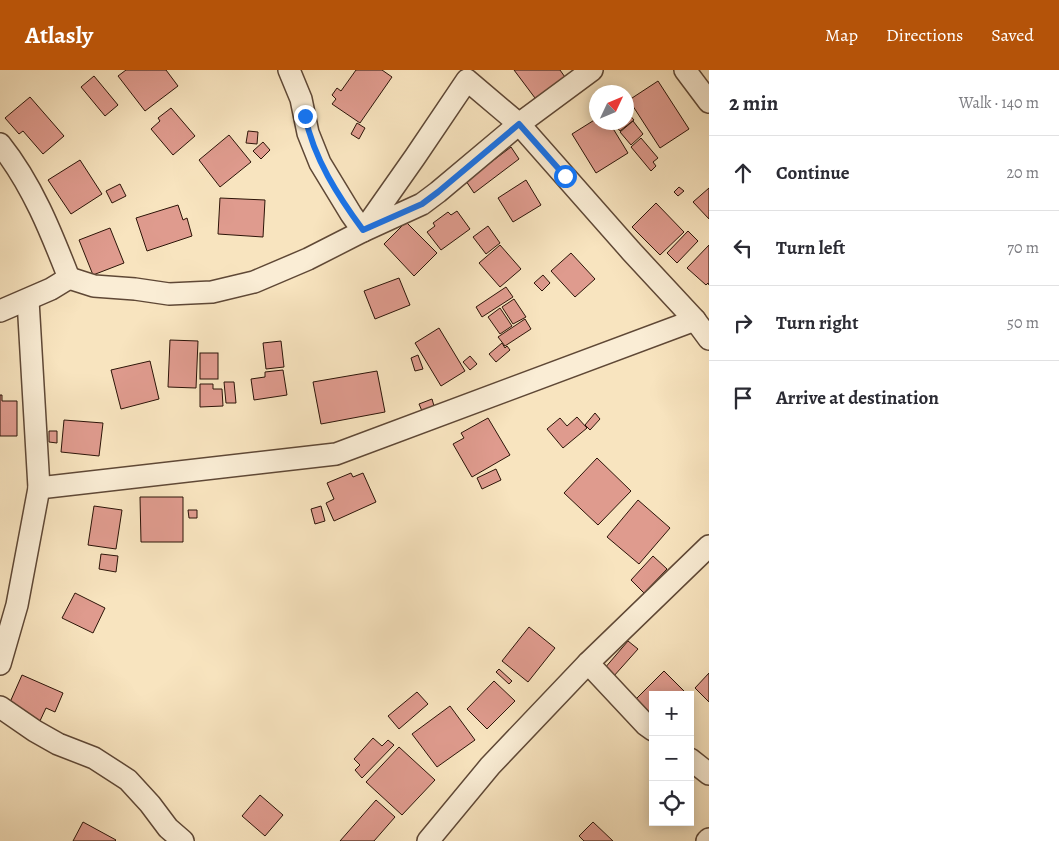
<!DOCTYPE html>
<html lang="en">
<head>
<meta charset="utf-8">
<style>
  :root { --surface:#fff; --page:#f2f2f3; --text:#2b2b33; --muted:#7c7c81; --line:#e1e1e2; --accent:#b45309 }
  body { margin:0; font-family:Alegreya,serif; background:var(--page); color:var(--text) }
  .controls { position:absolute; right:15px; bottom:15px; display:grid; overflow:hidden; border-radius:0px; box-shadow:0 2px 12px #0003 }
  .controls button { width:45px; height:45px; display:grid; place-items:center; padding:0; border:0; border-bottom:1px solid var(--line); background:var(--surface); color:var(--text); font:25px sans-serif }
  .compass { position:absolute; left:589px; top:15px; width:45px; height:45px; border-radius:50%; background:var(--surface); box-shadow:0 2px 12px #0003; rotate:46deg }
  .stop { position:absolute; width:15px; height:15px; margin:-11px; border:4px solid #1a73e8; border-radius:50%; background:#fff }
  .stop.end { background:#1a73e8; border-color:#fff; box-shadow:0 1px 5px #0008 }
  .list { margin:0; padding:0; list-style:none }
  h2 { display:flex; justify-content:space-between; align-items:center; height:65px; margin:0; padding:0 20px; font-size:21px }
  h2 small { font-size:16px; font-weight:400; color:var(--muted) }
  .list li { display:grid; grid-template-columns:32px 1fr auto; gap:15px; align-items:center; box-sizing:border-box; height:75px; padding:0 20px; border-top:1px solid var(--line) }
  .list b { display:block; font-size:19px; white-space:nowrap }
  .list em { font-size:16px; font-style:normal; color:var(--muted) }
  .icon { flex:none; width:28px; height:28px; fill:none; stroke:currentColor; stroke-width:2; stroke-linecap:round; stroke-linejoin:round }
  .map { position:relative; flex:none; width:709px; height:771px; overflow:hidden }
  header { display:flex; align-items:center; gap:30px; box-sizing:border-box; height:70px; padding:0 25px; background:var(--accent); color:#fff }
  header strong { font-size:24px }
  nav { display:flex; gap:28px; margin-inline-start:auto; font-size:18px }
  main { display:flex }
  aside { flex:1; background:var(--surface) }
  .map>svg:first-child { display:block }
  .building { fill:#df9b8e; stroke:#2c1408 }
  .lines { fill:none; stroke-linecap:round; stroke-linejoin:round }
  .minor-casing { stroke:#5f4836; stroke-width:24 }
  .minor { stroke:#faedd5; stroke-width:21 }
  .route { stroke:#1a73e8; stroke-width:6 }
</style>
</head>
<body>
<header>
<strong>Atlasly</strong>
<nav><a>Map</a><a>Directions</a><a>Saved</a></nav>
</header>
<main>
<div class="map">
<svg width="709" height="771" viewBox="0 0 709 771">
  <rect width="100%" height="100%" fill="#f8e4bf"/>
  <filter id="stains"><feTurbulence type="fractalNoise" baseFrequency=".004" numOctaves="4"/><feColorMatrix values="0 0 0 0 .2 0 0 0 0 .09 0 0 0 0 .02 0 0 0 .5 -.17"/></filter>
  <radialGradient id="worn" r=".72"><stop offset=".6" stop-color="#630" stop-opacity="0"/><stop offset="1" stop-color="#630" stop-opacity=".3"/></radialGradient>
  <!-- building -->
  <g class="building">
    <path d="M126,0h40l12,16 -33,25 -27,-35z"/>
    <path d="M356,0h26l10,7 -32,46 -28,-19 4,-5 -4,-4 5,-7 4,3z"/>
    <path d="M514,0h46l7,10 -29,22z"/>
    <path d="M94,6l24,29 -13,11 -24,-29z"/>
    <path d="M658,11l31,48 -29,19 -31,-48z"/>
    <path d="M30,27l34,39 -21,18 -20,-23 -4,3 -14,-16z"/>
    <path d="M171,38l24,28 -22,19 -22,-26 9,-8 -2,-3z"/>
    <path d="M626,41l8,9 -14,11 -7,-9h13z"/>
    <path d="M596,49v3h13l19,31 -32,20 -24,-39z"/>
    <path d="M633,51l10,13 -12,11 -11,-13z"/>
    <path d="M357,53l8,5 -6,11 -8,-5z"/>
    <path d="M248,61l10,1 -1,12 -11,-1z"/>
    <path d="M229,65l22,27 -31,25 -21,-27z"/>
    <path d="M641,68l17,20 -5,4 3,4 -5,5 -20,-24z"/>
    <path d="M263,72l7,8 -9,9 -8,-8z"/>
    <path d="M511,77l8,12 -45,34 -8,-12z"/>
    <path d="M80,90l22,34 -31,20 -23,-34z"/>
    <path d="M526,110l15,25 -28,17 -15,-24z"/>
    <path d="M120,114l6,12 -14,7 -6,-12z"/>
    <path d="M679,117l5,4 -6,5 -4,-4z"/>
    <path d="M709,118v31l-16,-17z"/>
    <path d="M220,128l45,2 -2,37 -45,-3z"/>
    <path d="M656,133l28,29 -24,23 -28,-28z"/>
    <path d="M178,135l5,15 4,-2 5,18 -45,15 -11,-33z"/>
    <path d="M457,141l13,18 -29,21 -14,-18 8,-6 -2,-3 15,-11 3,3z"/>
    <path d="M406,152l31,31 -23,23 -30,-32z"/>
    <path d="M488,156l12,17 -14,11 -13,-17z"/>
    <path d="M110,158l14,35 -31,12 -14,-35z"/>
    <path d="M688,161l10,10 -21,22 -10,-10z"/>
    <path d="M500,175l21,24 -21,18 -21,-24z"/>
    <path d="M709,175v40l-1,-2 -2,2 -19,-17z"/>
    <path d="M571,183l24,26 -20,18 -24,-26z"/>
    <path d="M543,205l7,8 -8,8 -8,-8z"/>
    <path d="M399,208l11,27 -35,14 -11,-28z"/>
    <path d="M506,217l7,10 -31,20 -6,-10z"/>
    <path d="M514,229l12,18 -13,7 -11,-17z"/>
    <path d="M500,238l12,18 -12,8 -12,-17z"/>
    <path d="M525,249l6,10 -26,17 -7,-9z"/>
    <path d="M439,258l26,43 -24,15 -26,-43z"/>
    <path d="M170,270l28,1 -2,47 -28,-1z"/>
    <path d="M281,271l3,26 -18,2 -3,-26z"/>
    <path d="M502,273l3,5 2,-2 3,4 -14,12 -7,-8z"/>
    <rect x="200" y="283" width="18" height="26"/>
    <path d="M418,285l5,14 -8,2 -4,-13z"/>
    <path d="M470,286l7,8 -7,6 -7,-8z"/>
    <path d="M150,291l9,38 -38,10 -10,-39z"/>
    <path d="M283,300l4,25 -33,5 -3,-21 14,-2v-5z"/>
    <path d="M377,301l8,41 -64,12 -8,-42z"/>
    <path d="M224,312h10l2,21h-10z"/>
    <path d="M200,314h13v5h9l1,17 -23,1z"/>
    <path d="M0,325h2v6h15v35h-17z"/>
    <path d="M432,329l2,7 -12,5 -3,-7z"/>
    <path d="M595,343l5,6 -10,11 -5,-5z"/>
    <path d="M577,347l10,11 -24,20 -16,-19 13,-11 7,8z"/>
    <path d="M488,348l22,37 -38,22 -19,-33 11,-6 -3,-5z"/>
    <path d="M64,350l39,3 -4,33 -38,-4z"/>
    <path d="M49,361h8v12l-8,-1z"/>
    <path d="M597,388l34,33 -33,34 -34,-32z"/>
    <path d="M496,399l5,11 -19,9 -5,-11z"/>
    <path d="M351,403l2,4 10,-4 13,29 -42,19 -8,-18 8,-4 -7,-16z"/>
    <path d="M140,427h43v45h-42z"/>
    <path d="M638,430l32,28 -31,36 -32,-27z"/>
    <path d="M94,436l28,4 -6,39 -28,-4z"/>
    <path d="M321,436l4,15 -10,3 -4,-15z"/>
    <path d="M188,440h9v8h-8z"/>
    <path d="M101,484l17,2 -2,16 -17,-3z"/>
    <path d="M653,486l14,13 -23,24 -13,-13z"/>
    <path d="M75,523l30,15 -12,25 -31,-15z"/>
    <path d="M529,557l26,21 -27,34 -26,-21z"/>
    <path d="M628,571l10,8 -25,28 -9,-8z"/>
    <path d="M499,599l13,12 -3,3 -13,-12z"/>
    <path d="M664,601l21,21 -3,3h-29v24l-19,-18z"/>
    <path d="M709,603v29l-14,-14z"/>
    <path d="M22,605l41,18 -8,19 -9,-4 -7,15 -32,-14z"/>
    <path d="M494,611l21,20 -28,28 -20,-20z"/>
    <path d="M417,622l11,12 -29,25 -11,-13z"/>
    <path d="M450,636l25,34 -38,27 -25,-33z"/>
    <path d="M373,668l9,8 6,-6 6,5 -32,33 -7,-8 5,-5 -6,-6z"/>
    <path d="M399,677l36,33 -33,35 -36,-33z"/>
    <path d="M260,725l23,20 -18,21 -23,-20z"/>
    <path d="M376,730l19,17 -21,24h-34z"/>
    <path d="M83,752l33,18 -1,1h-42z"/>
    <path d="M593,752l20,19h-29l-5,-5z"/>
  </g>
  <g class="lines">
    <defs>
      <g id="minor">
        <path d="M592,0l-73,54 -81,68 -16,12 -59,27 52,-74 52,-77 52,44 112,127 64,69 14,19"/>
        <path d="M685,0l24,32"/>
        <path d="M0,74c32,40 51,88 69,134l-18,11 -51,22"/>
        <path d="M69,208l25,8 41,3 34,5 43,-2 42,-10 54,-23 55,-28 -12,-17 -31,-51 -12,-30 -7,-34 -12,-29"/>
        <path d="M28,230l11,188 297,-34 359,-134"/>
        <path d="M588,593l58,62 7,5"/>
        <path d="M0,594l17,-59 22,-117"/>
        <path d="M0,637l35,24 23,13 36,14 34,22 22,24 18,24 15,13"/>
        <path d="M690,689l19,15"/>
        <path d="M428,771l62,-75 98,-103 121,-117"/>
        <path d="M707,771l2,-2"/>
      </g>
    </defs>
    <!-- minor casing -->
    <use href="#minor" class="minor-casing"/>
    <!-- minor -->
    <use href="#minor" class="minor"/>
  </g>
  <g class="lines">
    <!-- route -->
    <path class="route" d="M305,46c9,43 33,80 58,114l59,-26 16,-12 81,-68 46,52"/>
  </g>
  <rect width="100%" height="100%" filter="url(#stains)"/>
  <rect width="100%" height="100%" fill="url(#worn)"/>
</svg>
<div class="controls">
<button>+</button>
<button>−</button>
<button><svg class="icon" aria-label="locate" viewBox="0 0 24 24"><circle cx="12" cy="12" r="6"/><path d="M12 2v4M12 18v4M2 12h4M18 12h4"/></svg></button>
</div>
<svg class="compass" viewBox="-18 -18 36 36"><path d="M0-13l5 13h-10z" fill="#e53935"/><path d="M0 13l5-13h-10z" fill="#7c7c81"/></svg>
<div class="stop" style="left:565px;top:106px"></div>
<div class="stop end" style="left:305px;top:46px"></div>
</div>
<aside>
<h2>2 min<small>Walk · 140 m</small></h2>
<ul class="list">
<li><svg class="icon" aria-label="ahead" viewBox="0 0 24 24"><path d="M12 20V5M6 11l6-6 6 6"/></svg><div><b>Continue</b></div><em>20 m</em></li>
<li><svg class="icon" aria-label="left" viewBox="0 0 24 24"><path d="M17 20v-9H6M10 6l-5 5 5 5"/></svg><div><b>Turn left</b></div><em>70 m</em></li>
<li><svg class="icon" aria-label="right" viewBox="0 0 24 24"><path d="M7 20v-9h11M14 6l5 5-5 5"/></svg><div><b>Turn right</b></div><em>50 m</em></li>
<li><svg class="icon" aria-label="arrive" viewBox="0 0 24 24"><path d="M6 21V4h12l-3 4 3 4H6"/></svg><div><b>Arrive at destination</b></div></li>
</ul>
</aside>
</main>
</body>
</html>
